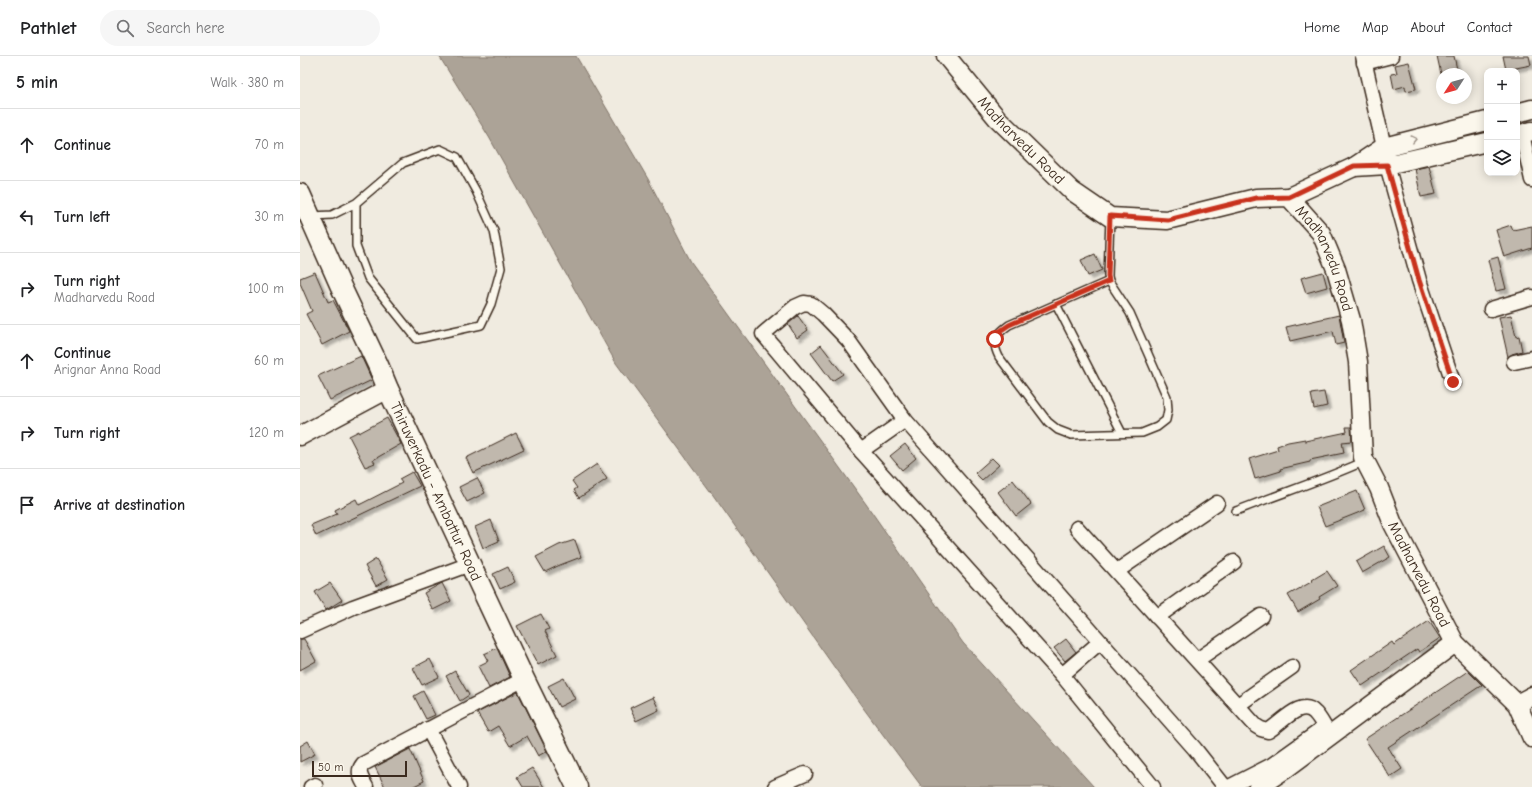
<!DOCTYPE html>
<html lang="en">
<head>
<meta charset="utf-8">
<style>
  :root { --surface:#fff; --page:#f6f6f6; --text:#202124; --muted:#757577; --line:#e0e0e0 }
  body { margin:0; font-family:"Comic Neue",sans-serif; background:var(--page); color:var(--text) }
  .controls { position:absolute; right:12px; top:12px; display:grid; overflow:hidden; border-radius:8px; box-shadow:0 2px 10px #0003 }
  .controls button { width:36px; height:36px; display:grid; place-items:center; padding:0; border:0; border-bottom:1px solid var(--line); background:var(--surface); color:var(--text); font:20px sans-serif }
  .compass { position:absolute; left:1136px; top:12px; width:36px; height:36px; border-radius:50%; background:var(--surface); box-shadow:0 2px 10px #0003; rotate:234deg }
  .scale { position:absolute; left:12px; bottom:10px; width:95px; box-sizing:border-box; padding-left:4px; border:2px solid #3b2a1e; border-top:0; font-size:11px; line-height:14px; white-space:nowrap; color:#3b2a1e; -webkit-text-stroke:3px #fbf7ec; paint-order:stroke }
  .stop { position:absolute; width:12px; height:12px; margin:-9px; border:3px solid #c8321e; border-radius:50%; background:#fff }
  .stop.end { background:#c8321e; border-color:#fff; box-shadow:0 1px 4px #0008 }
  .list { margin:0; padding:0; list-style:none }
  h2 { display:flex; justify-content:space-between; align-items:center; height:52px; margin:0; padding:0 16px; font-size:17px }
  h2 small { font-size:13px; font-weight:400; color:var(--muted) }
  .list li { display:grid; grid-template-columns:26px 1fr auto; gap:12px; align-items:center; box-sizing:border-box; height:72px; padding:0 16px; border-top:1px solid var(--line) }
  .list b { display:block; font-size:15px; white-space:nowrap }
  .list p { margin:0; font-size:13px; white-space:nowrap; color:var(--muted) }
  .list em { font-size:13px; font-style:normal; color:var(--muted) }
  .icon { flex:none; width:22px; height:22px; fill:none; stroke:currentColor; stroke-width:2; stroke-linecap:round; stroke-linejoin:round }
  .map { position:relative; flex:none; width:1232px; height:731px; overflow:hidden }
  header { display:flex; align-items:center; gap:24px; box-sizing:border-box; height:56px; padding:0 20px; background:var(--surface); border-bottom:1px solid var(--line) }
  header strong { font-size:19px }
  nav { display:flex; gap:22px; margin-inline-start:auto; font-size:14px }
  .search { width:280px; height:36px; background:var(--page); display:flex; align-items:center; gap:10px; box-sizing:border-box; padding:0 14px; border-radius:22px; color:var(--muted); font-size:15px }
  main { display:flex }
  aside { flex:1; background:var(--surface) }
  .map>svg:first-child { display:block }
  .water { fill:#aca397; stroke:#7f7367 }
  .building { fill:#c0b8ad; stroke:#3b2a1e; filter:url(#shadow) }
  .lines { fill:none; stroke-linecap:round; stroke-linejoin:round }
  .service-casing { stroke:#3b2a1e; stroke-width:10 }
  .minor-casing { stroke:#3b2a1e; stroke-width:17 }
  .tertiary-casing { stroke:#3b2a1e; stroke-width:21 }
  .secondary-casing { stroke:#3b2a1e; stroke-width:23 }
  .service { stroke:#fbf7ec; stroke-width:7 }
  .minor { stroke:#fbf7ec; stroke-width:14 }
  .tertiary { stroke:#fbf7ec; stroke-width:18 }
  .secondary { stroke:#fbf7ec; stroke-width:20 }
  .oneway { stroke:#9b9085 }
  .route { stroke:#c8321e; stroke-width:5 }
  .labels { text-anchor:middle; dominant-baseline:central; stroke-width:3; stroke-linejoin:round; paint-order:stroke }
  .street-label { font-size:15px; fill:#3b2a1e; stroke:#fbf7ec }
</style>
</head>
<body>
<header>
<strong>Pathlet</strong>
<div class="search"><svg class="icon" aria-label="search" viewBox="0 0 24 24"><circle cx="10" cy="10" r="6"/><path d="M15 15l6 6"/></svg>Search here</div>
<nav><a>Home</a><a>Map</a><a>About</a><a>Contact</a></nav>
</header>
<main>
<aside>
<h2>5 min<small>Walk · 380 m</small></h2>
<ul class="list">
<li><svg class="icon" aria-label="ahead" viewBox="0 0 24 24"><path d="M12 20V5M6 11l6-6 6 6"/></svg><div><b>Continue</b></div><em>70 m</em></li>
<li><svg class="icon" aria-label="left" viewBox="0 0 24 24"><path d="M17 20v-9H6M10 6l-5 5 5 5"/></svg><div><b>Turn left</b></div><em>30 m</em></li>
<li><svg class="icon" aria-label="right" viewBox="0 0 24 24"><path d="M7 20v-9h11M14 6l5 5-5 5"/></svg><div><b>Turn right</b><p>Madharvedu Road</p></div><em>100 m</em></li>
<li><svg class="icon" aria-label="ahead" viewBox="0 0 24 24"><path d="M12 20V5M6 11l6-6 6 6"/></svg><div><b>Continue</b><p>Arignar Anna Road</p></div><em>60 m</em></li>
<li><svg class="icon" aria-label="right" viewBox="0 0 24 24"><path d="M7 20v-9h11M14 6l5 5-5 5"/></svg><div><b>Turn right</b></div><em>120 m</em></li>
<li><svg class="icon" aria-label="arrive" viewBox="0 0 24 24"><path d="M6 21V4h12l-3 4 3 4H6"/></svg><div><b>Arrive at destination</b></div></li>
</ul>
</aside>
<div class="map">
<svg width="1232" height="731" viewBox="0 0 1232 731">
  <defs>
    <filter id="shadow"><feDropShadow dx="3.5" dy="3.5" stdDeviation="1" flood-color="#0004"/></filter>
  </defs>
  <rect width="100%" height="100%" fill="#f0ebe0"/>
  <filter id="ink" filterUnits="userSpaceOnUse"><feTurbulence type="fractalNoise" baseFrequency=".025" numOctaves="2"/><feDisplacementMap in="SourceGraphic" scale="8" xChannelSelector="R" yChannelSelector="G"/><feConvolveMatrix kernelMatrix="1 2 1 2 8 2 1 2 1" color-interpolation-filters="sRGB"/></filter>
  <g filter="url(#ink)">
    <!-- water -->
    <path class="water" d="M139,0h137l72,123 43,83 175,242 97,139 131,144h-172l-61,-82 -148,-210 -97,-132 -127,-226z"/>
    <!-- building -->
    <g class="building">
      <path d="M1137,0h17l4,18h-17z"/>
      <path d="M1203,0h26l2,9 -25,5z"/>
      <path d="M1109,6l7,27 -10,2 -1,-5 -11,3 -3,-15 6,-1 -2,-8z"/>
      <path d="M1129,110l7,28 -15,3 -6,-28z"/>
      <path d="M1211,169l2,5 19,-4v22l-28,9 -8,-27z"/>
      <path d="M795,198l7,16 -14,6 -7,-16z"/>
      <path d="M1198,201l8,32 -10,2 -8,-31z"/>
      <path d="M15,216l13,30 5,-2 16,31 -27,14 -16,-31 6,-3 -12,-28v-5z"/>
      <path d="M1023,216l4,15 -21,6 -5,-15z"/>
      <path d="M1039,259l5,28 -8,2 -3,-14 -43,10 -4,-14z"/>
      <path d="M1211,259l5,22 3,-1 3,15 -10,3 -4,3 -9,-40z"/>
      <path d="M498,260l10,14 -11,8 -9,-14z"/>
      <path d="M521,289l22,29 -11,7 -21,-28z"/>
      <path d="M61,300l11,24 -42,20 -12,-24z"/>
      <path d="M1024,336l3,14 -13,3 -3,-15z"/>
      <path d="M87,362l14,26 -28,16 2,3 -10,4 -16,-31 10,-5v2z"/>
      <path d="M1046,371h5l1,14 -10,1 2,11 -34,7v2l-30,7 1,2 -26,8 -6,-20 29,-9 -1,-4 11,-4 17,-3v2l42,-9z"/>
      <path d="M216,377l8,16 -51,24 -7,-15z"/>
      <path d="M605,388l11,14 -14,12 -12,-14z"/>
      <path d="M692,402l7,7 -17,15 -7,-7z"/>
      <path d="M297,408l10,15 -28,19 -5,-8 3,-2 -5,-7z"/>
      <path d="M112,416l8,14 -104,50 -5,-11 26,-11 -2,-4 21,-11 3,6 43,-22 -3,-4z"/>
      <path d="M177,422l8,15 -18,9 -8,-15z"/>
      <path d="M713,424l18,24 -15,12 -18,-24z"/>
      <path d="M1057,435l8,19 -40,16 -8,-19z"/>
      <path d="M191,464l8,21 -16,7 -8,-21z"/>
      <path d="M275,484l6,17 -21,8 -15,7 -9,-15 23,-12z"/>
      <path d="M1084,490l6,11 -28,16 -6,-11z"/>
      <path d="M76,503l12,20 -12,7 -11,-20z"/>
      <path d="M208,511l7,15 -15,7 -7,-15z"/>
      <path d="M1027,515l10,15 -18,11 1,2 -22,13 -10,-17 25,-14 -1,-1z"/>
      <path d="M30,527l12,17 -16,10 -11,-18z"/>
      <path d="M142,527l9,18 -18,9 -9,-17z"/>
      <path d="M241,558l8,15 -4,2 12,24 -19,10 -21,-39z"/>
      <path d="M1129,565l11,17 -21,14 -2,-3 -55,37 -11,-16 41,-28 2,3z"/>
      <path d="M0,583h4l12,22 -16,9z"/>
      <path d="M766,583l10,13 -11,9 -11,-13z"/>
      <path d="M197,592l13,29 -21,11 -11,-22 10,-5 -4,-7z"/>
      <path d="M130,603l9,18 -17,8 -9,-17z"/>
      <path d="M155,615l14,24 -9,6 -14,-25z"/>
      <path d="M1168,615l14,14 -94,62 14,22 -12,8 -25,-38z"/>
      <path d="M264,622l11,21 -16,8 -11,-21z"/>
      <path d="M123,635l12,24 -9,4 -12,-23z"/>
      <path d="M218,636l29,59 -9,5 -11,-20 -17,10 -12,-20 -10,6 -11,-19z"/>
      <path d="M353,641l6,13 -23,11 -6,-13z"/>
      <path d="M8,685l7,13 -15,8v-16z"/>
      <path d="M110,693l14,32 -12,6h-27l-10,-20z"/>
      <path d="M232,712l12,19h-21l-6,-10z"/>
    </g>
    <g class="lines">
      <defs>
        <g id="service">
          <path d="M12,160l20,-1 24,-12 47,-40 37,-14 17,8 19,34 18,40 7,37 -10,36 -10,21 -64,14 -49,-61 -12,-32v-43"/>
          <path d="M809,225l21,32 37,84 1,13 -2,10 -9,7 -15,6 -71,2 -13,-5 -10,-8 -49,-65c-8,-16 -4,-22 10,-32z"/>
          <path d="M809,225l-1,-5 2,-59"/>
          <path d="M756,248l66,129"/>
          <path d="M936,455c43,-17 87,-31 129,-50"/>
        </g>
        <g id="minor">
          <path d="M1063,0l21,91 3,18 32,115 34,102"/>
          <path d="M1064,7l27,-7"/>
          <path d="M1222,78l10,46"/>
          <path d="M1191,253l41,-12"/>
          <path d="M1214,306l18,-4"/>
          <path d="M561,395l44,-31"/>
          <path d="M777,472l179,198 5,3 7,2c13,-7 33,-34 47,-18 5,5 8,12 12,18"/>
          <path d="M817,515l100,-68"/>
          <path d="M857,561l77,-55"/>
          <path d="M0,575l53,-24 117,-43"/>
          <path d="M897,604l64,-44"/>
          <path d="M762,619l38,-33"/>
          <path d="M938,649l54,-38"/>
          <path d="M128,673l31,58"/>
          <path d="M11,731l4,-2"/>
          <path d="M66,731c-4,-8 -10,-15 -3,-23l161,-85"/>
          <path d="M475,731l30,-13"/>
          <path d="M853,731l-91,-112 -201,-224 -98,-117 32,-27 9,-4 7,1 12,10 25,26 57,80 290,329 30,38"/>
          <path d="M929,731l43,-22 49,-35 6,1 3,5"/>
        </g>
        <g id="tertiary">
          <path id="s1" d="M646,0l51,62 75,73 38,26 57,3 89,-22 33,-1 32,36 15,36 15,51 7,42 5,95 16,31 14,36 62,119 62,61 15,34"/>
          <path d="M1217,57l15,-4"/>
          <path d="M1217,79l15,-4"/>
          <path d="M1054,111l33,-2 100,-23"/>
          <path d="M989,141l65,-30 30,-20 103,-26"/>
          <path d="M0,380l88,-47"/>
          <path d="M1217,648l15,-8"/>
          <path d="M958,731l26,-17 171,-127"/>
        </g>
        <g id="secondary">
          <path id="s2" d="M0,138l42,95 36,76 10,24 136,290 53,108"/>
        </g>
      </defs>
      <!-- service casing -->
      <use href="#service" class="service-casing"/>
      <!-- minor casing -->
      <use href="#minor" class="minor-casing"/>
      <!-- tertiary casing -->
      <use href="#tertiary" class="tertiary-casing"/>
      <!-- secondary casing -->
      <use href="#secondary" class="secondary-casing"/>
      <!-- service -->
      <use href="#service" class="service"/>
      <!-- minor -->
      <use href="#minor" class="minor"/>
      <!-- tertiary -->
      <use href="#tertiary" class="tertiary"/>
      <!-- secondary -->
      <use href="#secondary" class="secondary"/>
    </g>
    <!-- one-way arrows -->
    <defs><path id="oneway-chevron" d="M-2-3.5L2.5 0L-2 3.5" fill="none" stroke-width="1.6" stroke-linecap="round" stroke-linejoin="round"/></defs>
    <use class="oneway" href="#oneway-chevron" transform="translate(1114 83) rotate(-14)"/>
  </g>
  <g class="lines" filter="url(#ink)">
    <!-- route -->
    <path class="route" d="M695,283l5,-8 9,-6 100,-44 -1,-5 2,-60 58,4 88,-22 33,-1 65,-31 33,-1 32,115 34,102"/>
  </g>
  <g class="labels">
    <!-- street labels -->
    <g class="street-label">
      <text stroke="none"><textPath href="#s1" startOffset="113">Madharvedu Road</textPath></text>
      <text stroke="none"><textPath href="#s1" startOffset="485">Madharvedu Road</textPath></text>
      <text stroke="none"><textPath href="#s2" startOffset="327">Thiruverkadu - Ambattur Road</textPath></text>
      <text stroke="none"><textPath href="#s1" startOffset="821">Madharvedu Road</textPath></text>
    </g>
  </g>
</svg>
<div class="controls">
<button>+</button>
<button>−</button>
<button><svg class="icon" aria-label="layers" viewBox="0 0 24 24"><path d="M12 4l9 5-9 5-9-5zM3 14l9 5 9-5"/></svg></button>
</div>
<svg class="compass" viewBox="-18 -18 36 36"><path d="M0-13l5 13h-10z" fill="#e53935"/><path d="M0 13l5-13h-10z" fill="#757577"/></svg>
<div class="scale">50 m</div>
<div class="stop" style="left:695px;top:283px"></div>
<div class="stop end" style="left:1153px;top:326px"></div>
</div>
</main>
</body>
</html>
